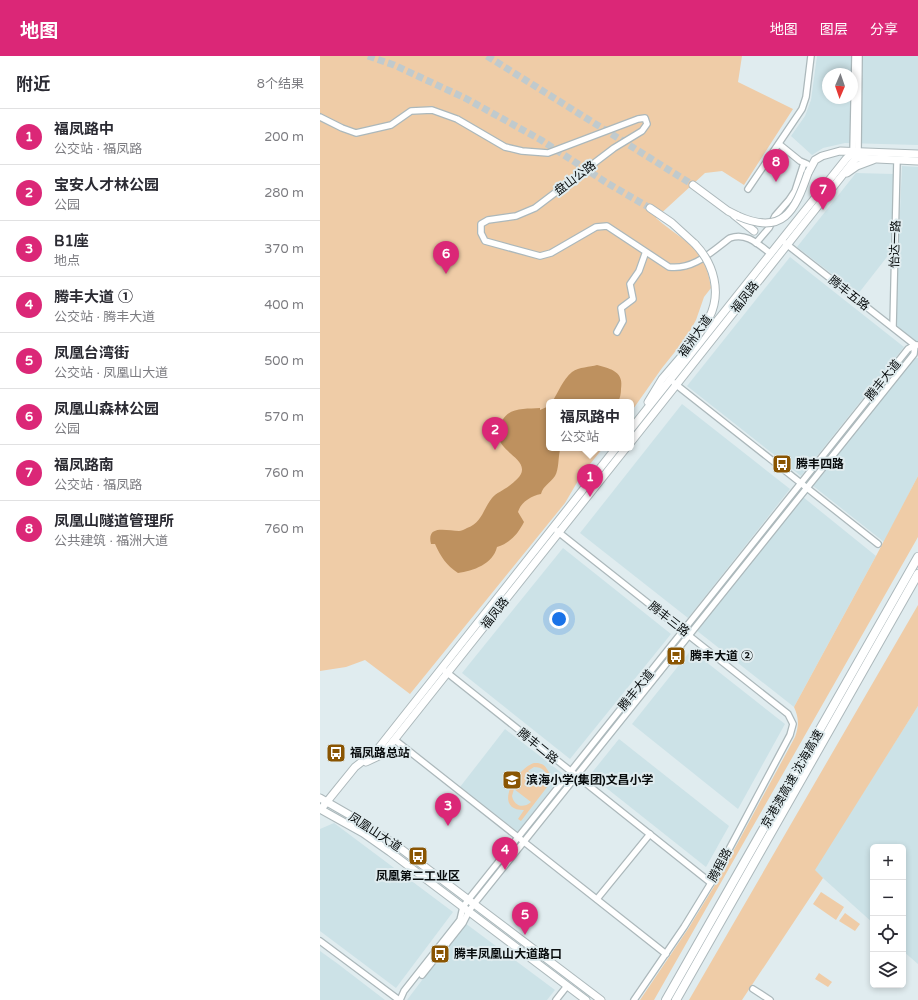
<!DOCTYPE html>
<html lang="zh">
<head>
<meta charset="utf-8">
<style>
  :root { --surface:#fff; --page:#f2f2f3; --text:#2b2b33; --muted:#7c7c81; --line:#e1e1e2; --accent:#db2777 }
  body { margin:0; font-family:"Varela Round","Noto Sans SC",sans-serif; background:var(--page); color:var(--text) }
  .controls { position:absolute; right:12px; bottom:12px; display:grid; overflow:hidden; border-radius:6px; box-shadow:0 2px 6px #0003 }
  .controls button { width:36px; height:36px; display:grid; place-items:center; padding:0; border:0; border-bottom:1px solid var(--line); background:var(--surface); color:var(--text); font:20px sans-serif }
  .compass { position:absolute; left:502px; top:12px; width:36px; height:36px; border-radius:50%; background:var(--surface); box-shadow:0 2px 6px #0003; rotate:182deg }
  .you { position:absolute; left:239px; top:563px; width:14px; height:14px; margin:-10px; border:3px solid #fff; border-radius:50%; background:#1a73e8; box-shadow:0 0 0 6px #1a73e833 }
  .badge { display:grid; place-items:center; width:26px; height:26px; border-radius:50%; background:var(--accent); color:#fff; font-size:13px; font-weight:700 }
  .pin { position:absolute; translate:-50% -33px; filter:drop-shadow(0 1px 2px #0008) }
  .pin::after { content:''; position:absolute; top:21px; width:14px; height:12px; background:inherit; clip-path:polygon(0 0,100% 0,50% 100%) }
  .popup { position:absolute; left:226px; top:343px; width:88px; height:52px; box-sizing:border-box; display:grid; place-content:center; border-radius:6px; background:var(--surface); filter:drop-shadow(0 1px 3px #0005); font-size:13px; white-space:nowrap; color:var(--muted) }
  .popup b { font-size:15px; color:var(--text) }
  .popup::after { content:''; position:absolute; left:50%; top:100%; margin-left:-8px; border:8px solid transparent; border-top-color:var(--surface) }
  .list { margin:0; padding:0; list-style:none }
  h2 { display:flex; justify-content:space-between; align-items:center; height:52px; margin:0; padding:0 16px; font-size:17px }
  h2 small { font-size:13px; font-weight:400; color:var(--muted) }
  .list li { display:grid; grid-template-columns:26px 1fr auto; gap:12px; align-items:center; box-sizing:border-box; height:56px; padding:0 16px; border-top:1px solid var(--line) }
  .list b { display:block; font-size:15px; white-space:nowrap }
  .list p { margin:0; font-size:13px; white-space:nowrap; color:var(--muted) }
  .list em { font-size:13px; font-style:normal; color:var(--muted) }
  .icon { flex:none; width:22px; height:22px; fill:none; stroke:currentColor; stroke-width:2; stroke-linecap:round; stroke-linejoin:round }
  .map { position:relative; flex:none; width:598px; height:944px; overflow:hidden }
  header { display:flex; align-items:center; gap:24px; box-sizing:border-box; height:56px; padding:0 20px; background:var(--accent); color:#fff }
  header strong { font-size:19px }
  nav { display:flex; gap:22px; margin-inline-start:auto; font-size:14px }
  main { display:flex }
  aside { flex:1; background:var(--surface) }
  .map>svg:first-child { display:block }
  .built { fill:#cce2e7; fill-rule:evenodd }
  .green { fill:#efcca7; fill-rule:evenodd }
  .water { fill:#be915f }
  .lines { fill:none; stroke-linecap:round; stroke-linejoin:round }
  .major-tunnel { stroke:#c0cacd; stroke-width:7; stroke-dasharray:7 3.5; stroke-linecap:butt }
  .minor-casing { stroke:#acb8bb; stroke-width:8 }
  .major-casing { stroke:#acb8bb; stroke-width:9 }
  .highway-casing { stroke:#acb8bb; stroke-width:10 }
  .minor { stroke:#fff; stroke-width:5.5 }
  .major { stroke:#fff; stroke-width:7 }
  .highway { stroke:#fff; stroke-width:8 }
  .major-bridge-casing { stroke:#acb8bb; stroke-width:9; stroke-linecap:butt }
  .major-bridge { stroke:#fff; stroke-width:7 }
  .labels { text-anchor:middle; dominant-baseline:central; stroke-width:4; stroke-linejoin:round; paint-order:stroke }
  .street-label { font-size:12px; fill:#080c0d; stroke:#e0ecef }
  .poi-label { font-size:12px; font-weight:bold; fill:#080c0d; stroke:#e0ecef; text-anchor:start }
</style>
</head>
<body>
<header>
<strong>地图</strong>
<nav><a>地图</a><a>图层</a><a>分享</a></nav>
</header>
<main>
<aside>
<h2>附近<small>8个结果</small></h2>
<ul class="list">
<li><span class="badge">1</span><div><b>福凤路中</b><p>公交站 · 福凤路</p></div><em>200 m</em></li>
<li><span class="badge">2</span><div><b>宝安人才林公园</b><p>公园</p></div><em>280 m</em></li>
<li><span class="badge">3</span><div><b>B1座</b><p>地点</p></div><em>370 m</em></li>
<li><span class="badge">4</span><div><b>腾丰大道 ①</b><p>公交站 · 腾丰大道</p></div><em>400 m</em></li>
<li><span class="badge">5</span><div><b>凤凰台湾街</b><p>公交站 · 凤凰山大道</p></div><em>500 m</em></li>
<li><span class="badge">6</span><div><b>凤凰山森林公园</b><p>公园</p></div><em>570 m</em></li>
<li><span class="badge">7</span><div><b>福凤路南</b><p>公交站 · 福凤路</p></div><em>760 m</em></li>
<li><span class="badge">8</span><div><b>凤凰山隧道管理所</b><p>公共建筑 · 福洲大道</p></div><em>760 m</em></li>
</ul>
</aside>
<div class="map">
<svg width="598" height="944" viewBox="0 0 598 944">
  <rect width="100%" height="100%" fill="#e0ecef"/>
  <!-- built -->
  <g class="built">
    <path d="M497,0h101v89l-73,-2 -22,5 -11,7 -21,-19 14,-20 6,-16zM508,18h24v24h-24z"/>
    <path d="M582,110l16,1v175l-23,-16z"/>
    <path d="M536,117l38,1 -4,79 -32,41 -61,-47z"/>
    <path d="M470,201l114,90 -103,129 -114,-90z"/>
    <path d="M594,302h4v118l-34,66 -72,-57z"/>
    <path d="M362,348l108,85 -102,129 -108,-85z"/>
    <path d="M483,441l73,59 -82,151 -98,-77z"/>
    <path d="M243,492l108,86 -101,125 -108,-86z"/>
    <path d="M371,594l94,74 -47,85 -106,-85z"/>
    <path d="M598,650v258l-15,-13v-104h-30v76l-59,-53z"/>
    <path d="M185,673l58,45 -45,58 -58,-45z"/>
    <path d="M299,683l110,87 -23,41 -116,-92z"/>
    <path d="M14,767l119,89 -57,76 -76,-57v-102z"/>
    <path d="M145,867l90,67 -8,10h-140z"/>
    <path d="M0,895l18,13 47,36h-65z"/>
  </g>
  <!-- green -->
  <g class="green">
    <path d="M0,0h422l-4,26 55,27 -49,76 -22,-14 -17,2 -49,45c28,25 49,27 55,70l-7,9 -8,23 -10,18 -24,30 -31,44v-10h-82v46h54l-21,26 -17,29 -155,191 -45,-34 -19,7 -26,4z"/>
    <path d="M598,420v61l-264,463h-14l48,-71 27,-44 80,-148c4,-11 4,-19 -1,-30l82,-151z"/>
    <path d="M598,549v101l-103,164 8,8 -81,122h-53z"/>
    <path d="M214,707c14,-1 12,9 20,15l-33,43 -3,-2 6,-9c-33,0 -7,-42 10,-47zM214,711c11,0 15,8 11,17l-17,-13zM194,733l17,13c-8,7 -17,4 -19,-6z"/>
    <path d="M501,836l23,15 -8,13 -23,-16z"/>
    <path d="M525,857l15,11 -5,7 -16,-10z"/>
    <path d="M499,917l13,9 -4,5 -13,-8z"/>
  </g>
  <!-- water -->
  <g class="water">
    <path d="M277,309c15,4 27,7 24,24 0,5 -1,9 -3,13h-66c6,-9 11,-23 20,-30 7,-5 18,-5 25,-7z"/>
    <path d="M229,350v42h13l-2,2c-2,8 -1,19 -5,26 -5,7 -12,10 -14,18 -10,2 -20,8 -23,18l6,10c-6,12 -14,21 -27,25 -4,17 -24,24 -39,26 -12,-8 -17,-16 -23,-29h-4c-5,-20 16,-13 28,-13 2,0 6,-2 8,-3 15,-5 16,-19 25,-30 4,-5 12,-8 17,-12 5,-4 13,-10 13,-16 1,-16 -36,-22 -20,-49 7,-14 24,-12 38,-13v2z"/>
  </g>
  <g class="lines">
    <!-- major-tunnel -->
    <g class="major-tunnel">
      <path d="M48,0l26,9 71,33 76,42 66,43 43,25"/>
      <path d="M167,0l206,129"/>
    </g>
    <defs>
      <g id="minor">
        <path d="M0,61l22,11 14,5 35,-8 20,-14 21,-1 25,9 48,28 17,4 26,2 90,-34 7,-1 2,6 -5,7 -28,17 -79,60 -19,8 -28,4 -7,4v9l4,8 55,15 11,-3 45,-26 11,-1 62,41c25,3 42,-15 61,-29 16,-6 28,6 40,15"/>
        <path d="M459,88l21,17 7,3"/>
        <path d="M533,96l2,-96"/>
        <path d="M538,96l1,-96"/>
        <path d="M428,133l54,-80 4,-12 5,-41"/>
        <path d="M436,187l13,-15 6,-12 14,-16 6,-9 9,-28"/>
        <path d="M465,187l130,102h3"/>
        <path d="M573,271l4,-167"/>
        <path d="M297,276l6,-11 -2,-13 12,-9 -3,-15 9,-13 6,-17"/>
        <path d="M354,327l204,161"/>
        <path d="M237,475l231,183 5,10 -3,11 -79,148 -27,44 -50,73"/>
        <path d="M125,615l266,212"/>
        <path d="M75,684l271,214"/>
        <path d="M277,843l53,-65"/>
        <path d="M0,885l79,59"/>
        <path d="M102,919l41,-52 6,-12 5,-7 440,-550 1,-9"/>
        <path d="M433,933l17,11"/>
        <path d="M80,944l4,-9 56,-71 3,-13 5,-7 440,-551 7,-4"/>
        <path d="M236,944l11,-14"/>
      </g>
      <g id="major">
        <path d="M535,99l1,3 62,3"/>
        <path d="M488,117l7,-13 7,-4 18,-5 78,3"/>
        <path d="M527,117l10,-7 16,-6"/>
        <path d="M373,129l35,26 10,5"/>
        <path d="M330,152l22,15 23,21"/>
        <path d="M414,159l20,16"/>
        <path d="M328,346l14,-23 24,-28"/>
        <path d="M311,373l215,-270 7,-7"/>
        <path d="M311,386l225,-284 2,-6"/>
        <path d="M46,706l17,-8 243,-306"/>
        <path d="M0,742l33,19 43,28 205,155"/>
        <path d="M0,753l43,24 27,19 196,148"/>
        <path d="M1,753l34,-42 22,-17 239,-302"/>
      </g>
      <g id="highway">
        <path d="M346,944l252,-443"/>
        <path d="M356,944l242,-426"/>
      </g>
    </defs>
    <!-- minor casing -->
    <use href="#minor" class="minor-casing"/>
    <!-- major casing -->
    <use href="#major" class="major-casing"/>
    <!-- highway casing -->
    <use href="#highway" class="highway-casing"/>
    <!-- minor -->
    <use href="#minor" class="minor"/>
    <!-- major -->
    <use href="#major" class="major"/>
    <!-- highway -->
    <use href="#highway" class="highway"/>
    <defs>
      <g id="major-bridge">
        <path d="M418,160c45,20 57,-5 70,-43"/>
        <path d="M366,295c8,-10 17,-21 23,-33 13,-25 5,-54 -14,-74"/>
      </g>
    </defs>
    <!-- major-bridge casing -->
    <use href="#major-bridge" class="major-bridge-casing"/>
    <!-- major-bridge -->
    <use href="#major-bridge" class="major-bridge"/>
  </g>
  <!-- icons -->
  <defs>
    <symbol id="bus-square" viewBox="-11 -11 22 22"><rect x="-9" y="-9" width="18" height="18" rx="4" fill="#8a5502" stroke="#e0ecef"/><path d="M-5-6H5V4H4V6H2V4H-2V6H-4V4H-5ZM-3.5-4V0h7V-4ZM-3.5 1.2v1.5H-2V1.2ZM2 1.2v1.5H3.5V1.2Z" fill="#fff"/></symbol>
    <symbol id="school-square" viewBox="-11 -11 22 22"><rect x="-9" y="-9" width="18" height="18" rx="4" fill="#8a5502" stroke="#e0ecef"/><path d="M0-5L7-2L0 1L-7-2ZM-4 1L0 2.5L4 1V4Q0 6-4 4Z" fill="#fff"/></symbol>
  </defs>
  <g fill-rule="evenodd">
    <use href="#bus-square" x="451" y="397" width="22" height="22"/>
    <use href="#bus-square" x="345" y="589" width="22" height="22"/>
    <use href="#bus-square" x="5" y="686" width="22" height="22"/>
    <use href="#school-square" x="181" y="713" width="22" height="22"/>
    <use href="#bus-square" x="87" y="789" width="22" height="22"/>
    <use href="#bus-square" x="109" y="887" width="22" height="22"/>
  </g>
  <g class="labels">
    <!-- street labels -->
    <g class="street-label">
      <text transform="translate(255 122) rotate(-37)">盘山公路</text>
      <text transform="translate(575 188) rotate(-88)">怡达一路</text>
      <text transform="translate(529 237) rotate(38)">腾丰五路</text>
      <text transform="translate(425 241) rotate(-52)">福凤路</text>
      <text transform="translate(375 280) rotate(-55)">福洲大道</text>
      <text transform="translate(563 324) rotate(-51)">腾丰大道</text>
      <text transform="translate(175 557) rotate(-52)">福凤路</text>
      <text transform="translate(349 563) rotate(38)">腾丰三路</text>
      <text transform="translate(316 634) rotate(-51)">腾丰大道</text>
      <text transform="translate(218 690) rotate(39)">腾丰二路</text>
      <text transform="translate(472 723) rotate(-60)">京港澳高速 沈海高速</text>
      <text transform="translate(55 776) rotate(33)">凤凰山大道</text>
      <text transform="translate(400 809) rotate(-62)">腾程路</text>
    </g>
    <!-- poi labels -->
    <g class="poi-label">
      <text x="476" y="408">腾丰四路</text>
      <text x="370" y="600">腾丰大道 ②</text>
      <text x="30" y="697">福凤路总站</text>
      <text x="206" y="724">滨海小学(集团)文昌小学</text>
      <text x="98" y="820" text-anchor="middle">凤凰第二工业区</text>
      <text x="134" y="898">腾丰凤凰山大道路口</text>
    </g>
  </g>
</svg>
<div class="controls">
<button>+</button>
<button>−</button>
<button><svg class="icon" aria-label="locate" viewBox="0 0 24 24"><circle cx="12" cy="12" r="6"/><path d="M12 2v4M12 18v4M2 12h4M18 12h4"/></svg></button>
<button><svg class="icon" aria-label="layers" viewBox="0 0 24 24"><path d="M12 4l9 5-9 5-9-5zM3 14l9 5 9-5"/></svg></button>
</div>
<svg class="compass" viewBox="-18 -18 36 36"><path d="M0-13l5 13h-10z" fill="#e53935"/><path d="M0 13l5-13h-10z" fill="#7c7c81"/></svg>
<div class="you"></div>
<div class="pin badge" style="left:270px;top:441px">1</div>
<div class="popup"><b>福凤路中</b>公交站</div>
<div class="pin badge" style="left:175px;top:394px">2</div>
<div class="pin badge" style="left:128px;top:770px">3</div>
<div class="pin badge" style="left:185px;top:814px">4</div>
<div class="pin badge" style="left:205px;top:879px">5</div>
<div class="pin badge" style="left:126px;top:218px">6</div>
<div class="pin badge" style="left:503px;top:154px">7</div>
<div class="pin badge" style="left:456px;top:126px">8</div>
</div>
</main>
</body>
</html>
